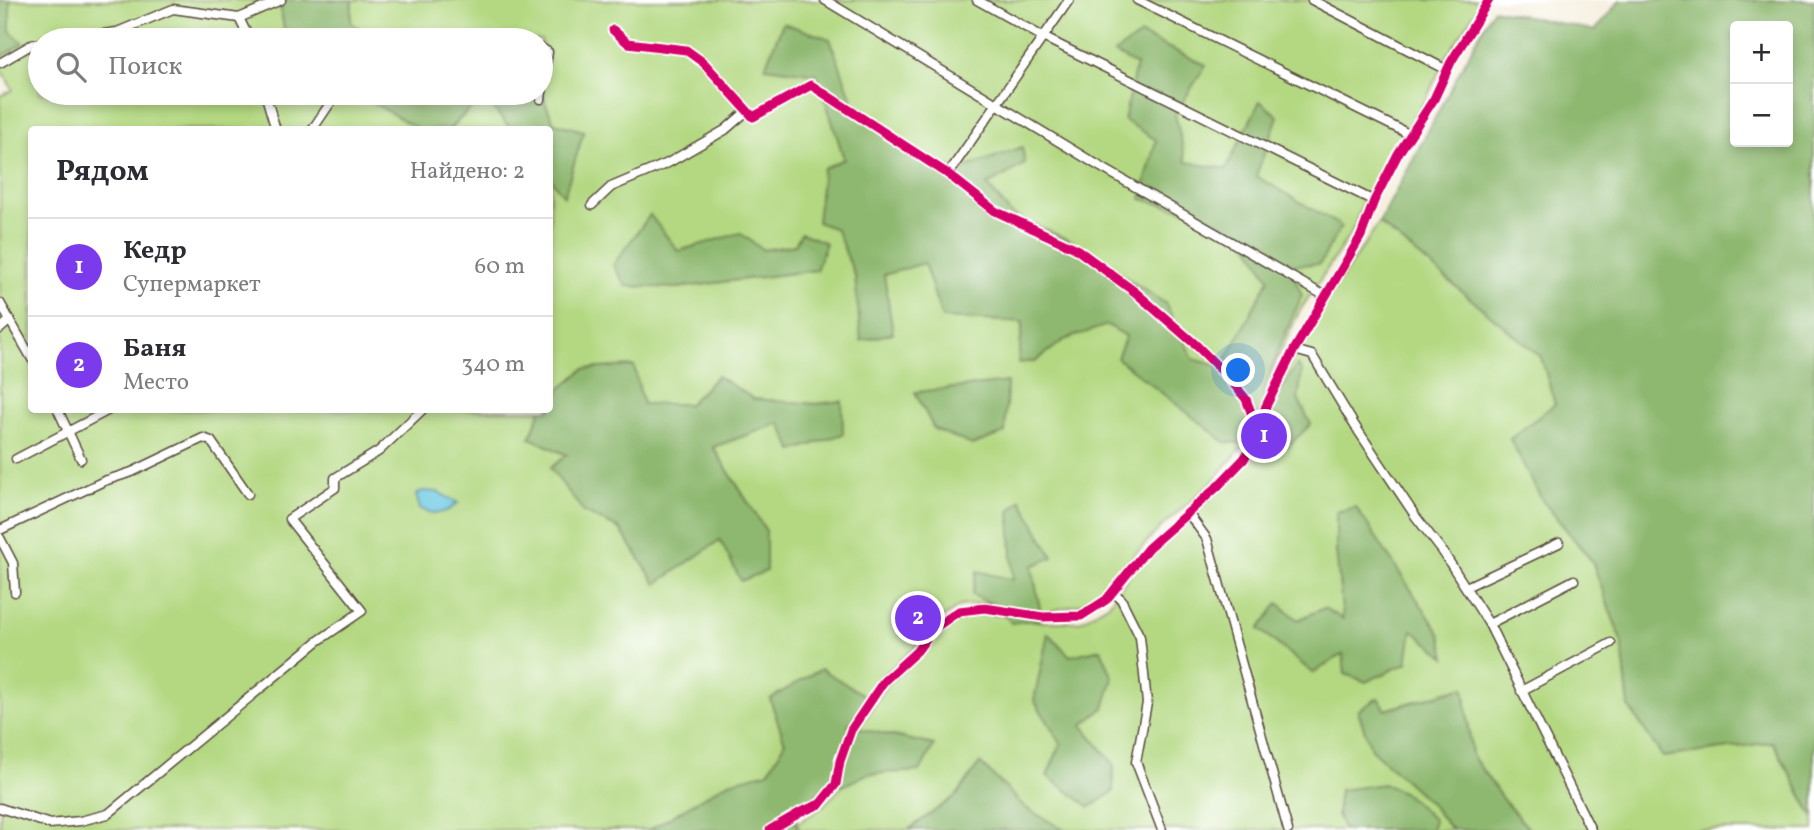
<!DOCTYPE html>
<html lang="ru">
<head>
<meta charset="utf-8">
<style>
  :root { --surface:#fff; --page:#f2f2f3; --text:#2b2b33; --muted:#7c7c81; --line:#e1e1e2; --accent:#7c3aed }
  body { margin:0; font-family:Vollkorn,serif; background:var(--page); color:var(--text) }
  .controls { position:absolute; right:21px; top:21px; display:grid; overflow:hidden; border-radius:7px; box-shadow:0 4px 10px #0003 }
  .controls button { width:63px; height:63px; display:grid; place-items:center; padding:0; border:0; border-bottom:2px solid var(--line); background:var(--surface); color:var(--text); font:35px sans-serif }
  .you { position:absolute; left:1239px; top:371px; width:24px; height:24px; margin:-18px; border:5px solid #fff; border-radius:50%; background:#1a73e8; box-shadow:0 0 0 10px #1a73e833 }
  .badge { display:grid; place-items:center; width:46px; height:46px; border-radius:50%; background:var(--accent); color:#fff; font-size:23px; font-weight:700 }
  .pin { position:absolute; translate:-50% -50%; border:4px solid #fff; box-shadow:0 2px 7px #0006 }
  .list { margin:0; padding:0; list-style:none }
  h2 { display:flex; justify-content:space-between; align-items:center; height:91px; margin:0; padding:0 28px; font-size:30px }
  h2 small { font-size:23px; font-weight:400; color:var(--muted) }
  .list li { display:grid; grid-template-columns:46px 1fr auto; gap:21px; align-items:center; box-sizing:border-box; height:98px; padding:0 28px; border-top:2px solid var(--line) }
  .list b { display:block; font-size:26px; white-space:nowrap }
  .list p { margin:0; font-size:23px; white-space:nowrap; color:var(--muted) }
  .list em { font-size:23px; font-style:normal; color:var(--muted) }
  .icon { flex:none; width:38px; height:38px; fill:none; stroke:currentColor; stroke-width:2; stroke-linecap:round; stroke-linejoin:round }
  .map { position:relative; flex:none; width:1814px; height:830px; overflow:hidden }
  .search { position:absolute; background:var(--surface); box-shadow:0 4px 10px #0003; left:28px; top:28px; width:525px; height:77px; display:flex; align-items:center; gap:18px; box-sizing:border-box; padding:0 24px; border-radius:38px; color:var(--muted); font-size:26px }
  .panel { position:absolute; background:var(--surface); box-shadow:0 4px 10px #0003; left:28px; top:126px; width:525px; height:287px; border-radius:7px }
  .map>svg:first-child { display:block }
  .green { fill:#b3d881; stroke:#778150; stroke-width:2; fill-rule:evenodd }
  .forest { fill:#8eb86f; stroke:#647146; stroke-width:2; fill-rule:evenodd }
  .water { fill:#63c6e1; stroke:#4f7880; stroke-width:2 }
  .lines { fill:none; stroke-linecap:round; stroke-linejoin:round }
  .minor-casing { stroke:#57473a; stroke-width:11 }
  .minor { stroke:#fff; stroke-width:8 }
  .cycleway-casing { stroke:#fff; stroke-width:13 }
  .cycleway { stroke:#d6006c; stroke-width:9 }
</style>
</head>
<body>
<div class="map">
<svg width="1814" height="830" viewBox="0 0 1814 830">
  <rect width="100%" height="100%" fill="#fff"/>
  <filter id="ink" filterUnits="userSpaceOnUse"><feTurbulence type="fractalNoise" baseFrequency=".0143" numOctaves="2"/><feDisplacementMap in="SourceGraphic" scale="14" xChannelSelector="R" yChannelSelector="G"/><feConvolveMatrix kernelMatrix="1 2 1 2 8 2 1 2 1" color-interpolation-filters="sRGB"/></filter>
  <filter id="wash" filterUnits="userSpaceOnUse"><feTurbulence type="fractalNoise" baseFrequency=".00686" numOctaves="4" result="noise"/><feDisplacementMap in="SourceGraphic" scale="28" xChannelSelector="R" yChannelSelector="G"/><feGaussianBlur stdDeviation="1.57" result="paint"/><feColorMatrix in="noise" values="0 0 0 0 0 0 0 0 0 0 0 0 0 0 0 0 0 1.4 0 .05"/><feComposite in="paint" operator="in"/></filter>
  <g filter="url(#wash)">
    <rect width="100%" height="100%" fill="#f4edd9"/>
    <!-- green -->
    <g class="green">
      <path d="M10,0h269l7,40h-246v53h316l64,36 -388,1v280h509l-11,28 37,17 -16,13 33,44 36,17 36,54 64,-43 46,-9 -53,-84 129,-46 -26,3 -62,-5 -37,-23 -28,28h-47l-8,-38 -50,3 -34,29v-220l14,17 19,-64 -29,-8 -13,-30 2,-39 -2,-14h-162l-28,-17 1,-23h1131l-38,59 -17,36 -62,101 -14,35 -53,81 -42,91 -13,42 -33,38 -50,44 -39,41 -24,32 -52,12 -60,-9 -26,3 -28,19 -18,23 -33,29 -33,49 -32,71 -72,33h-744v-734l13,-6 -13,-22v-10l22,-15 -12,-11zM650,215l28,36 85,-1 33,-5 20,25 -139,18z"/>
      <path d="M483,96l28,33 -62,1z"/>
      <path d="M1379,223l163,134 13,47 -13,96 50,61 30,82 7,64 34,50 110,-15 41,76v12h-284l-27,-30 -31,-45 -8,-68 -79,23 -7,-11 52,104 22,27h-21l2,-11 -96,-5 7,16h-280l-38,-22 -46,-44 -23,31 -49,35h-108l-4,-6 24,-15 23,-23 3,-23 10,-30 31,-48 33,-29 16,-23 23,-17 28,-2 56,8h36l30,-18 26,-38 82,-74 37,-40 14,-43 44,-88z"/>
    </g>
    <!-- forest -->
    <g class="forest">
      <path d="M0,0h10v31l13,12 -23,15z"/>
      <path d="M279,0h73l-1,23 28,17h-93z"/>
      <path d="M1620,0h194v818l-41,-76 -110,15 -34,-50 -7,-64 -30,-82 -50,-61 -32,-61 45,-35 -14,-47 -162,-134 114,-214 102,22zM1735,26h53v116h-53z"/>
      <path d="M783,23l47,16 23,63 73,64 41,1 55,-20 3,17 -38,21 24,29 60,27 95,63 27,55 29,8 47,-88 -27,-46 -53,-22 -48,-12 15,-59 -32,-20 12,-55 -22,-12 27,-18 65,30 -31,49 11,48 40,7 34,-68 18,15 -22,60 85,50 -21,38 -31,1 13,30 -22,50 -17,51 10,6 24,-37 5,6 -4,28 13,25 -24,23 -62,-5 -108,-84 9,-22 -19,-11 -43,15 -28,21 -18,2 5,-41 -81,-4 -18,-55 -40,12 9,58 -32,8 -6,-65 -19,-47 -19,-7 6,-53 21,-10 -27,-85 -52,-7z"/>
      <path d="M356,93h185l13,30 30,8 -20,65 -14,-18v-48l-39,-1 -28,-33 -34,33 -29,1z"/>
      <path d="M650,215l28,36 62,-18 23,17 32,-5 6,-12 25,10 -10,27 -139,18 -51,-2 -13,-21z"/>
      <path d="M634,366l9,38h46l28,-28 37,23 62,5 26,-3 1,33 -50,17 -13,-28 -67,24 53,84v40l-25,10 -21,-41 -64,44 -36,-55 -36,-17 -34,-44 17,-13 -37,-17 11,-28h9v-12l34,-29z"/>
      <path d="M1007,382l-2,51 -33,12 -38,-16 -19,-37z"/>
      <path d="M1021,500l32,57 -21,9 10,53 -31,4 -11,-16 -28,-12 5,-24 36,9 -3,-69z"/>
      <path d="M1356,507l85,128 5,22 -34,-27 -5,33 -41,19 -21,-8 -2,-20 -30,19 -54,-44 19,-26 20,17 26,-12 19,11 -7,-68v-39z"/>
      <path d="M1048,633l22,23 31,-7 12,29 -9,30 -22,17 32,39 -1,28 -23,15 -43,-31 14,-33 -27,-43z"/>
      <path d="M821,669l46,28 -19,29 86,19 -14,26 -53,3 -24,12 -11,-4 -16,15 -17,9 -3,18 4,6h-151l80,-48 39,-10 17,-29 -15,-44z"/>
      <path d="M1464,687l8,68 31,45 27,30h-78l-22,-27 -59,-54 -13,-38 20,-13 8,12z"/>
      <path d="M980,763l46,45 38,22h-156l49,-35z"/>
      <path d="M1384,784l21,9 29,27 -3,10h-87l-7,-16 3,-24z"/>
    </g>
    <!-- water -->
    <path class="water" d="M422,491l16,1 20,11c-12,11 -22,13 -38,6l-4,-14z"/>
  </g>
  <g filter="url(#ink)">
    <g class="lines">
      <defs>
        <g id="minor">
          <path d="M825,0l274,166 226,130"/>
          <path d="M977,0l66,37 331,164"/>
          <path d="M1137,0l274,135"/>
          <path d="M1312,0l135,70"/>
          <path d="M239,18l11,22"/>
          <path d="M613,30l15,13 58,7 18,13 49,54 58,-32 137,89 47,37 80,37 60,44 61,53 31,31 19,23 12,32"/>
          <path d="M61,40l56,-8 56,-23 66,9 42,-18"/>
          <path d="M464,40l28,-2 34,2"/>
          <path d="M541,48l7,4 -7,47"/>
          <path d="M0,63l31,-18 9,-2"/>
          <path d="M265,93l11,37"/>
          <path d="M312,130l25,-37"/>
          <path d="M948,174l121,-174"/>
          <path d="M592,205l19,-18 57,-24 57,-33 22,-19"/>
          <path d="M0,303l32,56"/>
          <path d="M0,329l10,-9"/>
          <path d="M1294,350l18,5 43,71 61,91 27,35 46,72 102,206"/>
          <path d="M58,410l23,49"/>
          <path d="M16,459l93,-49"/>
          <path d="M1188,513l19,26 81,291"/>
          <path d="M0,530l104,-49 28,-9 71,-34 8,3 37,53"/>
          <path d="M0,538l13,25 2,29"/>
          <path d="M1466,587l93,-44"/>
          <path d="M1113,592l8,7 19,38 7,66 -11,59 26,68"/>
          <path d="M1489,624l85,-44"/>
          <path d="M1521,691l90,-48"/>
          <path d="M0,808l50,16 30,-3 28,-7 210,-173 44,-30 -73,-92 46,-31v-10l44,-27 43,-41"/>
          <path d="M770,830l31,-18 19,-8 16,-20 4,-23 11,-31 33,-49 33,-30 16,-22 26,-18 26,-3 58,9 38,-1 25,-16 42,-52 68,-60 28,-29 11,-19 11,-34 28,-56 67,-114 13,-35 24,-47 36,-55 17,-37 38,-62"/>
        </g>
      </defs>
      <!-- minor casing -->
      <use href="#minor" class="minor-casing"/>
      <!-- minor -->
      <use href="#minor" class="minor"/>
      <defs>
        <g id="cycleway">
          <path d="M613,30l15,13 58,7 18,13 49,54 58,-32 137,89 47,37 80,37 60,44 61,53 31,31 19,23 12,32"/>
          <path d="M770,830l31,-18 19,-8 16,-20 4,-23 11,-31 33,-49 33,-30 16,-22 26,-18 26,-3 58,9 38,-1 25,-16 42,-52 68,-60 28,-29 11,-19 11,-34 28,-56 67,-114 13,-35 24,-47 36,-55 17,-37 38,-62"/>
        </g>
      </defs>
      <!-- cycleway casing -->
      <use href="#cycleway" class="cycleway-casing"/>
      <!-- cycleway -->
      <use href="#cycleway" class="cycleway"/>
    </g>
  </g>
</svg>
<div class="controls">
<button>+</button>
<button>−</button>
</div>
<div class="you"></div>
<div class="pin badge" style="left:1264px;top:436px">1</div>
<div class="pin badge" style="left:918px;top:618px">2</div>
<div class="search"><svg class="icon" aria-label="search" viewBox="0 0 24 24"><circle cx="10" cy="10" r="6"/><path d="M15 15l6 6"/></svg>Поиск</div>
<section class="panel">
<h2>Рядом<small>Найдено: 2</small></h2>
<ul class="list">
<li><span class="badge">1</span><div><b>Кедр</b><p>Супермаркет</p></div><em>60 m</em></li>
<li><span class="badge">2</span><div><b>Баня</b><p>Место</p></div><em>340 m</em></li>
</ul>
</section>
</div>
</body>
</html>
